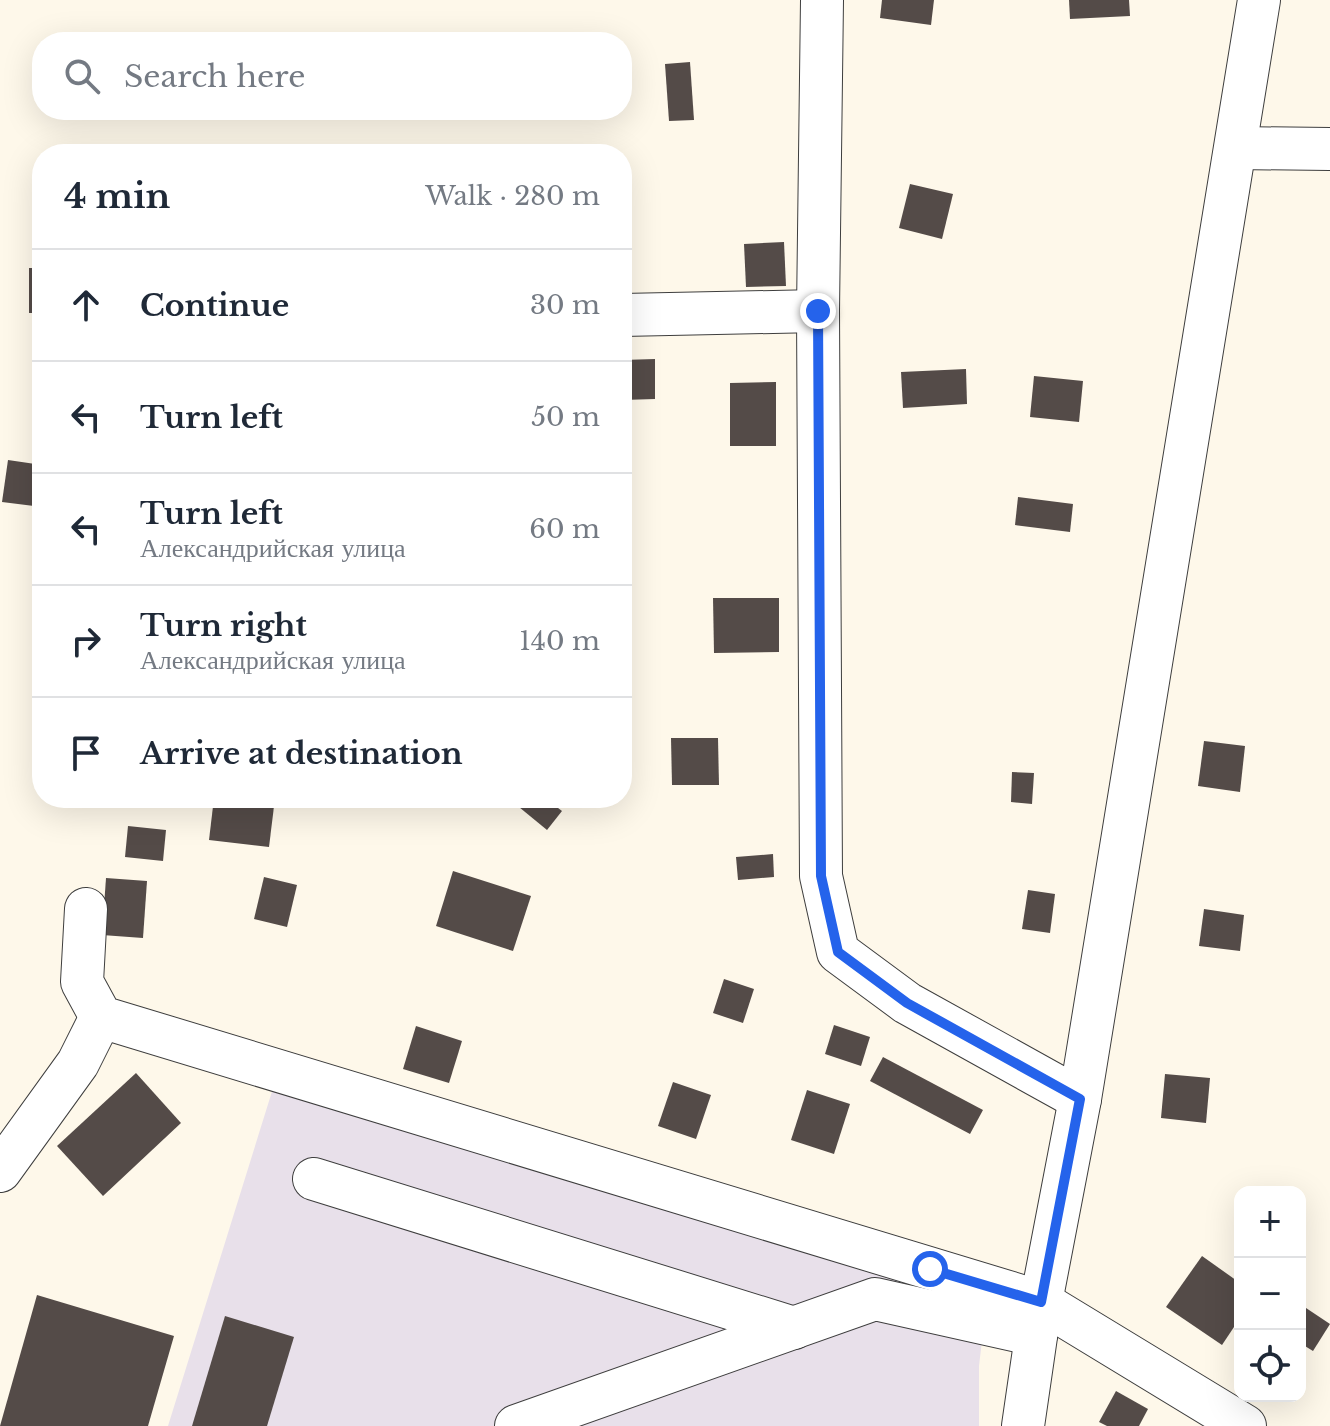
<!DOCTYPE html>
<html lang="en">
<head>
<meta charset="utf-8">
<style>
  :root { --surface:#fff; --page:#f2f2f3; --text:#1f2937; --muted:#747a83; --line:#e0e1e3 }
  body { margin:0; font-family:"Libre Baskerville",serif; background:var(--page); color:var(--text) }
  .controls { position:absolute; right:24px; bottom:24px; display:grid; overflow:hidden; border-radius:16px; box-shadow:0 8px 32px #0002 }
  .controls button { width:72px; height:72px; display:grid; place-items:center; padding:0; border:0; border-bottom:2px solid var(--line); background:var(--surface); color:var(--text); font:40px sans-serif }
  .stop { position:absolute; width:24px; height:24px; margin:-18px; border:6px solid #2563eb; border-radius:50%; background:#fff }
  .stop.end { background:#2563eb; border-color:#fff; box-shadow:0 2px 8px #0008 }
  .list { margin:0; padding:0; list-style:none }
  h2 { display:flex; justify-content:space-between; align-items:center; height:104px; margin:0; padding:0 32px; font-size:34px }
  h2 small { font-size:26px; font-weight:400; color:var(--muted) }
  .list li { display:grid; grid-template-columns:52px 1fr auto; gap:24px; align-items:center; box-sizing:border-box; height:112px; padding:0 32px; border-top:2px solid var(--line) }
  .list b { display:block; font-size:30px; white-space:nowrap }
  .list p { margin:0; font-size:26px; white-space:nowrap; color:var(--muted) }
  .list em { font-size:26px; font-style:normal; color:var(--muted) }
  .icon { flex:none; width:44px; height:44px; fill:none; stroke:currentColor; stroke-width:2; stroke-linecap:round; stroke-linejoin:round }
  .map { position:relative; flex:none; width:1330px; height:1426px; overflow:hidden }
  .search { position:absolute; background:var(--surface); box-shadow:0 8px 32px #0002; left:32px; top:32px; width:600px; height:88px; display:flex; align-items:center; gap:20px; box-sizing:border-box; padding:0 28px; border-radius:32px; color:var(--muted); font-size:30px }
  .panel { position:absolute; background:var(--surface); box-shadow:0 8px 32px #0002; left:32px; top:144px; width:600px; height:664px; border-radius:32px }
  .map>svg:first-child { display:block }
  .industrial { fill:#e8e0ea }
  .building { fill:#544b48 }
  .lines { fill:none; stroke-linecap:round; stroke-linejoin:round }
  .minor-casing { stroke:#3e3e3e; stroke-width:44 }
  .minor { stroke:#fff; stroke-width:42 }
  .route { stroke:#2563eb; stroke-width:10 }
</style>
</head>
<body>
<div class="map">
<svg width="1330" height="1426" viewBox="0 0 1330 1426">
  <rect width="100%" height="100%" fill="#fef8ea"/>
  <!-- industrial -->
  <path class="industrial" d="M274,1085l713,213 -8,68v60h-811z"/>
  <!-- building -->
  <g class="building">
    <path d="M882,0h52l-3,25 -51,-7z"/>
    <path d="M1069,0h60l1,16 -60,3z"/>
    <path d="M690,62l4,58 -25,1 -4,-57z"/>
    <path d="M910,184l43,10 -11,45 -43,-11z"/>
    <rect x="622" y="185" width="6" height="61"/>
    <path d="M784,242l2,44 -40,1 -2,-43z"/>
    <rect x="29" y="268" width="13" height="45"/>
    <path d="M655,359v40l-32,1 -1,-40z"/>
    <path d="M966,369l1,35 -64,4 -2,-36z"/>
    <path d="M1034,376l49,5 -4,41 -49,-5z"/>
    <path d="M776,382v64h-46v-63z"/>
    <path d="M8,460l34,5v42l-40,-5z"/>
    <path d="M1018,497l55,7 -3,28 -55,-7z"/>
    <path d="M713,598h66v54l-65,1z"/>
    <path d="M671,738h47l1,47h-47z"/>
    <path d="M1204,741l41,5 -5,46 -42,-6z"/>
    <path d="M1012,772l22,1 -2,31 -21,-2z"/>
    <path d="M214,798h61l-6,49 -60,-7z"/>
    <path d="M508,798h37l17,13 -15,19z"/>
    <path d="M128,826l38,4 -3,31 -38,-4z"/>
    <path d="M773,854l1,23 -36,3 -2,-23z"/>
    <path d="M453,871l78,25 -18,55 -77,-25z"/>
    <path d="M264,877l33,8 -10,42 -33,-8z"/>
    <path d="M106,878l41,3 -4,57 -41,-3z"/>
    <path d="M1028,890l27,4 -5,39 -28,-4z"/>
    <path d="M1204,909l40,6 -4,36 -41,-5z"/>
    <path d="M724,979l30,10 -11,34 -30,-10z"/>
    <path d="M834,1025l36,12 -9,29 -36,-12z"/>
    <path d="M416,1026l46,15 -13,42 -46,-14z"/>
    <path d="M883,1057l100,53 -13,24 -100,-53z"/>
    <path d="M136,1073l45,50 -78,73 -46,-50z"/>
    <path d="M1165,1074l45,4 -4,45 -45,-5z"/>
    <path d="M673,1082l38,13 -15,44 -38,-13z"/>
    <path d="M807,1090l43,14 -16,50 -43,-14z"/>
    <path d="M1202,1256l38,27v35l-18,27 -56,-38z"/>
    <path d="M37,1295l137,41 -26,90h-148z"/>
    <path d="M1300,1304l30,20 -17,27 -13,-8z"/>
    <path d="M225,1316l69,21 -27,89h-75z"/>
    <path d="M1116,1391l32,18 -9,17h-32l-8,-4z"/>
  </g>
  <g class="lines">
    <defs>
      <g id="minor">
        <path d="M822,0l-4,311 3,565 17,76 69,51 173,96"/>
        <path d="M1236,148l94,1"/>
        <path d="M622,315l196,-4"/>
        <path d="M86,909l-4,73 19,35 940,285 204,124"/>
        <path d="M0,1171l78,-108 23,-46"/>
        <path d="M314,1179l480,149"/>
        <path d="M516,1426l359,-127 161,36"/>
        <path d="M1023,1426l18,-124 39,-203 179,-1099"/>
      </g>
    </defs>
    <!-- minor casing -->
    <use href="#minor" class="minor-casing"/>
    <!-- minor -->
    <use href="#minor" class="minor"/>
  </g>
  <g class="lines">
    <!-- route -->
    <path class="route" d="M818,311l3,565 17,76 69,51 173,96 -39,203 -111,-33"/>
  </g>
</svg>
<div class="controls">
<button>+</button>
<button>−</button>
<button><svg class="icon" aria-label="locate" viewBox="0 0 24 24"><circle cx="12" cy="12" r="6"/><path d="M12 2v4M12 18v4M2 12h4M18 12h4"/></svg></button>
</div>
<div class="stop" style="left:930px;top:1269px"></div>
<div class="stop end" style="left:818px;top:311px"></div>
<div class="search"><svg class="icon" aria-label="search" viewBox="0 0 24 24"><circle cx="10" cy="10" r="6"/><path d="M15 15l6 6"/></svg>Search here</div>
<section class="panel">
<h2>4 min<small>Walk · 280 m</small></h2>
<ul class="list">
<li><svg class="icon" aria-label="ahead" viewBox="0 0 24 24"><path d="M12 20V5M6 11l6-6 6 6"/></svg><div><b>Continue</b></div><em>30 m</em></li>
<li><svg class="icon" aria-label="left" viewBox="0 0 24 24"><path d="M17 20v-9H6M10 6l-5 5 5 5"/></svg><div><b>Turn left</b></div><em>50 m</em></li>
<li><svg class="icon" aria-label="left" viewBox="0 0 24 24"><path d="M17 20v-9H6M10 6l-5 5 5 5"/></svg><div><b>Turn left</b><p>Александрийская улица</p></div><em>60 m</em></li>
<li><svg class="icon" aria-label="right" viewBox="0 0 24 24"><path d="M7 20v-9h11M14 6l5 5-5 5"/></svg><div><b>Turn right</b><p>Александрийская улица</p></div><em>140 m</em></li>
<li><svg class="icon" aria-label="arrive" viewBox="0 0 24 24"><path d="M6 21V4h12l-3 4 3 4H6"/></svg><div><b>Arrive at destination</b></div></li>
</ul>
</section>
</div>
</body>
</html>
